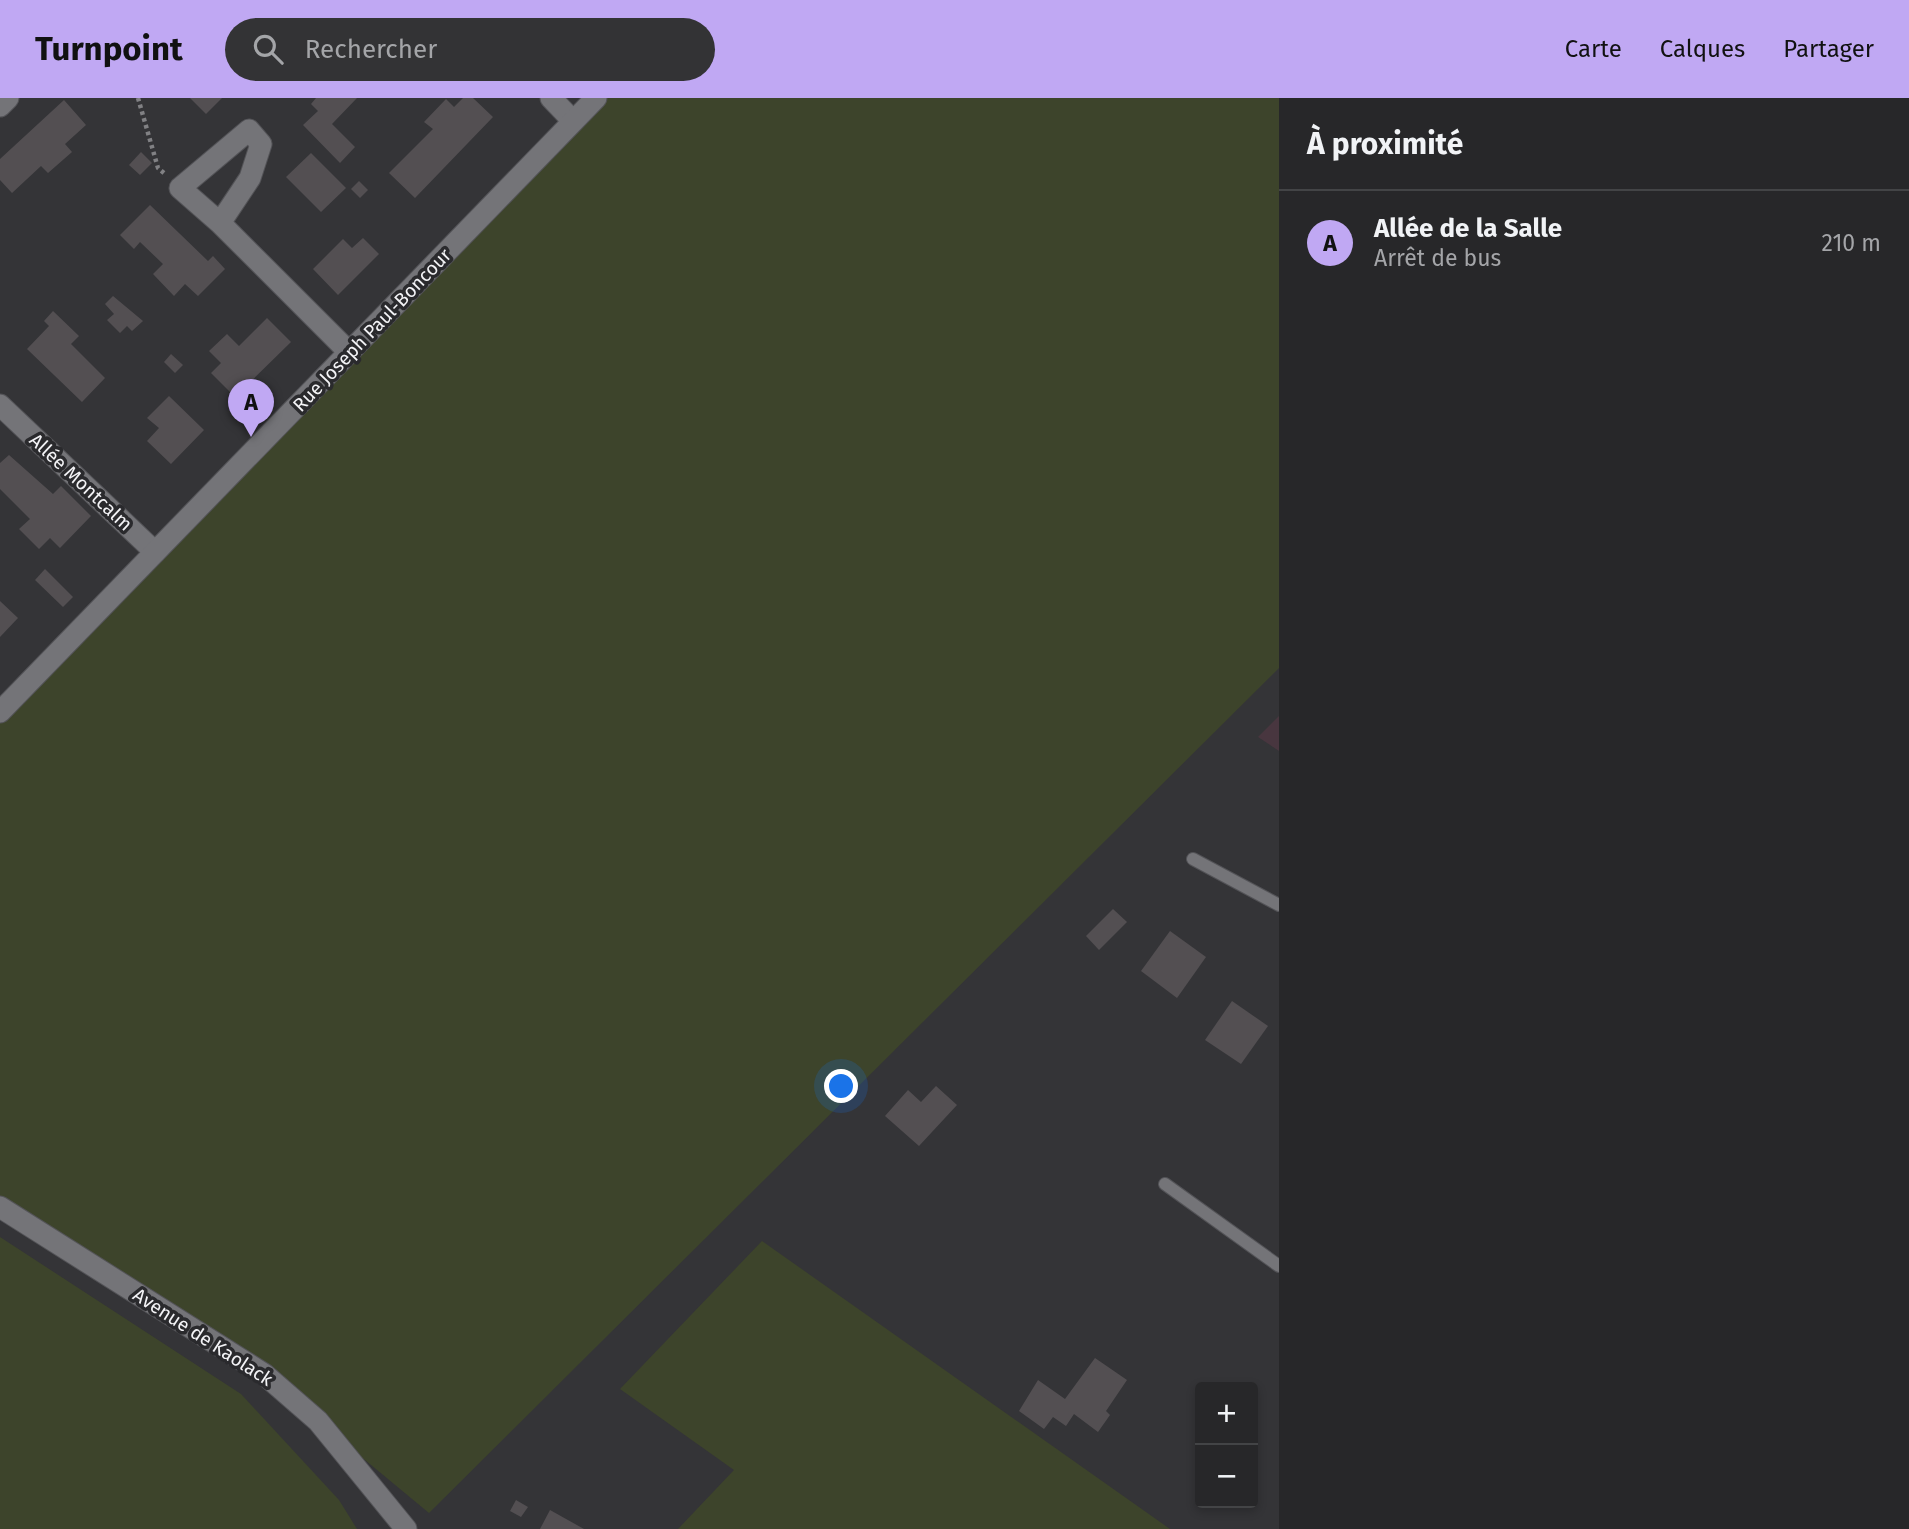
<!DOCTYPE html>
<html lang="fr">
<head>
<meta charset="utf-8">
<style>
  :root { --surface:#272729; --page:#333335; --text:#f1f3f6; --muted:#a4a5a8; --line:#434446; --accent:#c0a8f3 }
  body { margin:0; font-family:"Fira Sans",sans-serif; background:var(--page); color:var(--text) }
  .controls { position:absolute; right:21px; bottom:21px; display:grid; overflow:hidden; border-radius:7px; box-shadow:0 4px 10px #0003 }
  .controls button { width:63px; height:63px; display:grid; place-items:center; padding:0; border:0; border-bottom:2px solid var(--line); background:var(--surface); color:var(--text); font:35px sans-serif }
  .you { position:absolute; left:842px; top:989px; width:24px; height:24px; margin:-18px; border:5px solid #fff; border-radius:50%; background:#1a73e8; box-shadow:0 0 0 10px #1a73e833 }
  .badge { display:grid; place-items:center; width:46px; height:46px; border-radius:50%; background:var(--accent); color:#111; font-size:23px; font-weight:700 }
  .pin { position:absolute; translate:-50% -58px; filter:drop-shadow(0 2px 4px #0008) }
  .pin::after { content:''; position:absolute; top:37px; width:24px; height:21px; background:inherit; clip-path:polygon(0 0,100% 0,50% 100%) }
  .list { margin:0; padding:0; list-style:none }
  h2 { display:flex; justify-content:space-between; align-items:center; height:91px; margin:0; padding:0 28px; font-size:30px }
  h2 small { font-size:23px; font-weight:400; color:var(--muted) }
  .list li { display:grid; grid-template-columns:46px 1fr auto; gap:21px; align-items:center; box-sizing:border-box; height:105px; padding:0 28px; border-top:2px solid var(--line) }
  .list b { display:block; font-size:26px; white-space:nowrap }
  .list p { margin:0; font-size:23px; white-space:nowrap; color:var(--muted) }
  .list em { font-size:23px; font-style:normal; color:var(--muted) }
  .icon { flex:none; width:38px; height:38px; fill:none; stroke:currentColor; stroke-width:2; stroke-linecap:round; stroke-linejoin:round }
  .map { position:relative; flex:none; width:1279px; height:1431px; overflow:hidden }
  header { display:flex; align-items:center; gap:42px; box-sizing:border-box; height:98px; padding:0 35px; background:var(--accent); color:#111 }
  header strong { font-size:33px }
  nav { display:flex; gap:38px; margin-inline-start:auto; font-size:24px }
  .search { width:490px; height:63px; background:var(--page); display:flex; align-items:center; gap:18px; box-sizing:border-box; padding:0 24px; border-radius:38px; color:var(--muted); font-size:26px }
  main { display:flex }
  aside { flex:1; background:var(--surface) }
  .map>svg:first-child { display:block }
  .industrial { fill:#48363f }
  .green { fill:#3d442b }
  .building { fill:#534f52 }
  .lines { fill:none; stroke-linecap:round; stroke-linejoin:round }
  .lane-casing { stroke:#535357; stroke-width:14 }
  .street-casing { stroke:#535357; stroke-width:23 }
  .secondary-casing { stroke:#535357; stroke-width:23 }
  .path { stroke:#818184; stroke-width:4.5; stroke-dasharray:3.5 3.5; stroke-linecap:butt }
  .lane { stroke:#747478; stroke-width:12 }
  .street { stroke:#747478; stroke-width:21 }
  .secondary { stroke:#747478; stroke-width:21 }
  .labels { text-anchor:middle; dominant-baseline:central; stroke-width:7; stroke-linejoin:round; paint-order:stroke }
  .street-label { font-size:19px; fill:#f3f3f6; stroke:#2a2a2d }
</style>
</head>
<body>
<header>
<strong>Turnpoint</strong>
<div class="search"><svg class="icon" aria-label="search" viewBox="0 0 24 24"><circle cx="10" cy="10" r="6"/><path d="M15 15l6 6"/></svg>Rechercher</div>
<nav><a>Carte</a><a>Calques</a><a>Partager</a></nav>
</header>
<main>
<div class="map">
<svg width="1279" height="1431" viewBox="0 0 1279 1431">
  <rect width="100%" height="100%" fill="#343437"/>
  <!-- industrial -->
  <path class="industrial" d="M1279,618v35l-21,-14z"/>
  <!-- green -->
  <g class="green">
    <path d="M596,0h683v570l-850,845 -111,-92 -318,-214v-495z"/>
    <path d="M0,1139l241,157 98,106 18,29h-357z"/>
    <path d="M762,1143l408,288h-492l56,-59 -114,-81z"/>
  </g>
  <!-- building -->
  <g class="building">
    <path d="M190,0h32l-16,16z"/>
    <path d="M316,0h41l-25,26 23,23 -15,16 -37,-38 15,-14 -7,-7z"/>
    <path d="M463,0h10l20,19 -78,81 -26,-25 44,-44 -9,-7 22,-23 8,8z"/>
    <path d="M64,2l22,25 -21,19 7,8 -24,21 -7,-7 -29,27 -12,-13v-21z"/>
    <path d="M141,54l11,11 -12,12 -11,-10z"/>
    <path d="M311,55l35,35 -25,24 -35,-35z"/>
    <path d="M359,83l9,9 -8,8 -9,-9z"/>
    <path d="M150,107l58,56 5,-5 12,13 -27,27 -13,-12 -11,12 -21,-22 10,-10 -23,-22 -6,7 -14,-14z"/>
    <path d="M363,140l16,16 -41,41 -25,-26 30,-30 9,9z"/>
    <path d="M113,198l30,25 -11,10 -5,-5 -7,7 -13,-13 7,-6 -9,-10z"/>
    <path d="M53,213l26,25 -8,8 34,34 -23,24 -55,-53 22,-23 -5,-5z"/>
    <path d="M267,220l24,24 -56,55 -24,-24 10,-10 -12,-12 18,-17 12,12z"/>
    <path d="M171,256l12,11 -8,8 -11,-11z"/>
    <path d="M169,298l35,34 -33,34 -24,-23 12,-13 -12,-10z"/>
    <path d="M9,357l44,39 8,-8 30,30 -31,32 -10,-10 -11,11 -20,-20 11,-10 -30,-30v-26z"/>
    <path d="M45,471l28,28 -10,10 -28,-27z"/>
    <path d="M0,503l18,17 -18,19z"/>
    <path d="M1113,811l14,13 -28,28 -13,-14z"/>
    <path d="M1170,833l36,26 -29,41 -36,-27z"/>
    <path d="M1232,903l36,25 -27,38 -36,-24z"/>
    <path d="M936,988l21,19 -38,41 -34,-30 23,-26 13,12z"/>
    <path d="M1095,1260l32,22 -21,31 4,4 -12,17 -24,-18 -8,12 -13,-9 -9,12 -25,-18 19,-31 27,19z"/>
    <path d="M516,1402l12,7 -7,10 -11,-6z"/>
    <path d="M550,1412l34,19h-44z"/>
  </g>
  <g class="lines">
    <defs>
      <g id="lane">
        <path d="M1193,761l86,46"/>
        <path d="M1165,1086l114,82"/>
      </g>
      <g id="street">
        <path d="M551,0l22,23"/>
        <path d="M0,8l8,-8"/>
        <path d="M220,125l-40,-35 69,-58 12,14 -11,34 -30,45 130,130"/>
        <path d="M0,307l155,147"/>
        <path d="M0,614l596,-614"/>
      </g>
      <path id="secondary" d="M0,1109l264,167 54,47 88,108"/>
    </defs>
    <!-- lane casing -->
    <use href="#lane" class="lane-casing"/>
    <!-- street casing -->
    <use href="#street" class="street-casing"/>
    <!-- secondary casing -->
    <use href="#secondary" class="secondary-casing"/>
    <!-- path -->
    <path class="path" d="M138,0l20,70 6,5"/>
    <!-- lane -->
    <use href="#lane" class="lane"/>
    <!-- street -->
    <use href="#street" class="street"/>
    <!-- secondary -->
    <use href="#secondary" class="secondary"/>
  </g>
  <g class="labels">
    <!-- street labels -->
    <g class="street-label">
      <text transform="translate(372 232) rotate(-46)">Rue Joseph Paul-Boncour</text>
      <text transform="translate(81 384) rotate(43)">Allée Montcalm</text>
      <text transform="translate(203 1239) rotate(33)">Avenue de Kaolack</text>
    </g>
  </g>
</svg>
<div class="controls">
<button>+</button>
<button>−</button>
</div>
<div class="you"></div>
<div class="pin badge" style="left:251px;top:339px">A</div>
</div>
<aside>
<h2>À proximité<small></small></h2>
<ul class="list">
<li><span class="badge">A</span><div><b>Allée de la Salle</b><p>Arrêt de bus</p></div><em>210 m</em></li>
</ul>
</aside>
</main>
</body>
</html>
